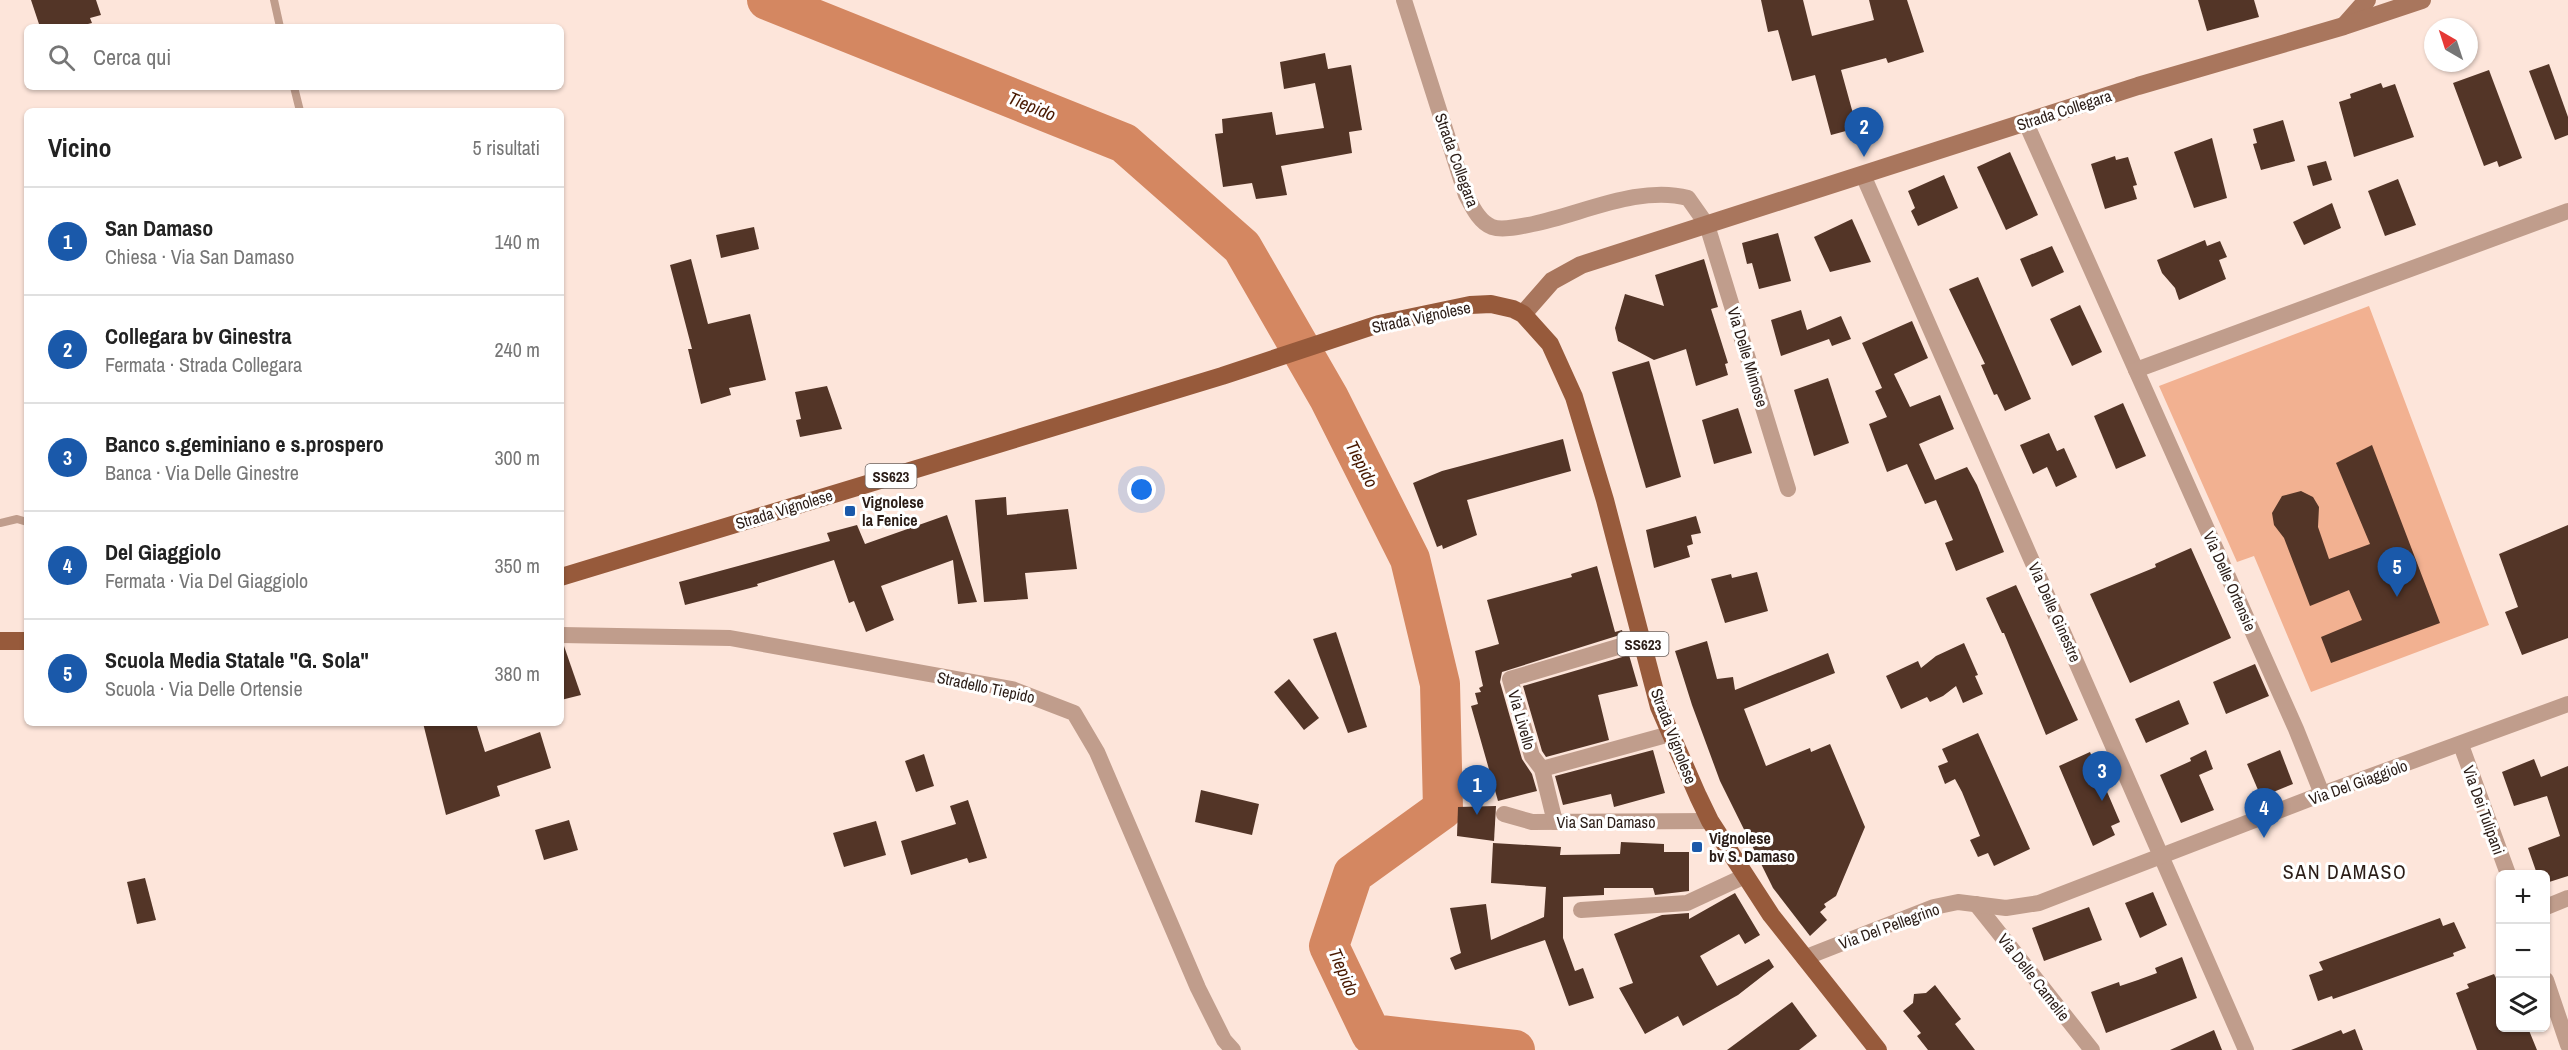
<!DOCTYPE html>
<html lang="it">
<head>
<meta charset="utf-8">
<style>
  :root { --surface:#fff; --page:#f2f2f2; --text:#222; --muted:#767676; --line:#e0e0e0; --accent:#1a59aa }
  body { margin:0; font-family:"Archivo Narrow",sans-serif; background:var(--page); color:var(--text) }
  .controls { position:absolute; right:18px; bottom:18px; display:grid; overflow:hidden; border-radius:9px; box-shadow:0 2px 4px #0004 }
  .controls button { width:54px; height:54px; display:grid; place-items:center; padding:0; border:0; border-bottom:2px solid var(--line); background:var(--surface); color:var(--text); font:30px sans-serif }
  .compass { position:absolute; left:2424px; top:18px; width:54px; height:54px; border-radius:50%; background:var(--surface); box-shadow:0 2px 4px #0004; rotate:321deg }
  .you { position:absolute; left:1142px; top:490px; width:21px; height:21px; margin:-15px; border:4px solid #fff; border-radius:50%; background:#1a73e8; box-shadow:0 0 0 9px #1a73e833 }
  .badge { display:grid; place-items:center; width:39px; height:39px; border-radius:50%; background:var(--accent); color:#fff; font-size:20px; font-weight:700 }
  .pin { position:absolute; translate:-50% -50px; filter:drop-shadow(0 2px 3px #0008) }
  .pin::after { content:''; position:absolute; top:32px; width:21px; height:18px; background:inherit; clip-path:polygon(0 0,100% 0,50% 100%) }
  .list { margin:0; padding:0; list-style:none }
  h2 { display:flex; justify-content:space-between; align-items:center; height:78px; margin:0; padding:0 24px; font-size:26px }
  h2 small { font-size:20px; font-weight:400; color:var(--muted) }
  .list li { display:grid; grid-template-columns:39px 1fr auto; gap:18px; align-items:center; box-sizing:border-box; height:108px; padding:0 24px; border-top:2px solid var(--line) }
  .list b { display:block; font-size:22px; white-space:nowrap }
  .list p { margin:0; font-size:20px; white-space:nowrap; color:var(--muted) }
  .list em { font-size:20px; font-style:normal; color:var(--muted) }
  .icon { flex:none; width:33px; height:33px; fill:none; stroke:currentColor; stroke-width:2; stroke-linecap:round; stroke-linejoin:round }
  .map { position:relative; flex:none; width:2568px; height:1050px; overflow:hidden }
  .search { position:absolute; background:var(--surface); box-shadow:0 2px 4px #0004; left:24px; top:24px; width:540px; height:66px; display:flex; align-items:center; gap:15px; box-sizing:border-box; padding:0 21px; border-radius:9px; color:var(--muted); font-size:22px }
  .panel { position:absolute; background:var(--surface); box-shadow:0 2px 4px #0004; left:24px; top:108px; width:540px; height:618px; border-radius:9px }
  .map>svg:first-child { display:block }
  .green { fill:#f2b191 }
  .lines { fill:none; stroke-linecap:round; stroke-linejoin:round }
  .river { stroke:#d48761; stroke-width:40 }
  .building { fill:#533527 }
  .lane { stroke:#c09d8c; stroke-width:8 }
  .street { stroke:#c09d8c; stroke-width:16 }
  .secondary { stroke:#a9765d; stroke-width:18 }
  .primary { stroke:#975a3b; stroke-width:18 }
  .poi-dot { fill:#1a59aa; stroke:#fff; stroke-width:2 }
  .labels { text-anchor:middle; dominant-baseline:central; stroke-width:6; stroke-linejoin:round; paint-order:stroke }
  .shield { fill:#fff; stroke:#6b615d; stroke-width:1.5 }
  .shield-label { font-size:15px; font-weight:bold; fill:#2b1d17 }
  .street-label { font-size:16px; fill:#2b1d17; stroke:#fff }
  .poi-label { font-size:16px; font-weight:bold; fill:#2b1d17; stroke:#fff; text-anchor:start }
  .water-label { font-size:18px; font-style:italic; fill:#491900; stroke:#fff }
  .quarter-label { font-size:20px; letter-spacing:1.5px; fill:#2b1d17; stroke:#fff }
</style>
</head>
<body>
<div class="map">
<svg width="2568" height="1050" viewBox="0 0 2568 1050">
  <rect width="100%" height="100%" fill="#fde5da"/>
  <!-- green -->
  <path class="green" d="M2369,306l120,319 -178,67 -57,-136 -17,6 -78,-176z"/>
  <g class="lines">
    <!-- river -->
    <path class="river" d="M767,0l357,143 118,104 87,151 81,161 30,125 3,125 -90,65 -24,72 42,88 144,16"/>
  </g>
  <!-- building -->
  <g class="building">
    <path d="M31,0h65l5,15 -11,3 2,5 -16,4h-36z"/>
    <path d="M1761,0h42l9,36 62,-16 -5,-20h38l17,52 -36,11 -2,-5 -45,12 16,58 -26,7 -16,-60 -23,6 -14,-51 -10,2z"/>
    <path d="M2198,0h56l5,17 -52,14z"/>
    <path d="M1325,53l3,16 23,-4 11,65 -13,2 3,21 -71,13 6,29 -31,4 -4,-16 -29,4 -8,-53 8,-1 -1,-14 50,-7 4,23 48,-7 -9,-45 -31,6 -4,-27z"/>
    <path d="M2549,64l19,53v18l-13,5 -26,-69z"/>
    <path d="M2489,70l33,88 -23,9 -2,-6 -13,5 -31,-83z"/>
    <path d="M2381,83l2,5 12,-4 19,53 -60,20 -15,-55 12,-4 -1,-4z"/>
    <path d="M2283,120l12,41 -34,9 -8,-26 4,-1 -4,-14z"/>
    <path d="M2212,138l15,60 -33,10 -20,-56z"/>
    <path d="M2010,152l28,63 -32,15 -29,-63z"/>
    <path d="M2115,156l1,4 12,-3 9,28 -4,1 4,13 -32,10 -14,-45z"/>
    <path d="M2326,161l6,19 -19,6 -6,-20z"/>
    <path d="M1944,175l14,33 -40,18 -7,-15 4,-3 -7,-17z"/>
    <path d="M2398,179l18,46 -31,11 -17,-45z"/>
    <path d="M2332,203l9,25 -37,17 -11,-23z"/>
    <path d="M1852,219l19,43 -41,10 -16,-35z"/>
    <path d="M754,227l5,22 -38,9 -5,-23z"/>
    <path d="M1778,233l13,48 -32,8 -7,-26 -5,1 -5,-21z"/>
    <path d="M2205,240l2,6 13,-5 7,16 -8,3 7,19 -47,21 -4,-12 -13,-15 -5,-13z"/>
    <path d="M2052,246l12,26 -32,15 -12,-28z"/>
    <path d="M691,259l17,65 42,-10 16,66 -37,8 2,7 -30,9 -13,-55h4l-22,-84z"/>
    <path d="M1704,259l14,48 -7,2 17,54 -3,1 3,11 -32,11 -10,-37 -32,11 -36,-19 -3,-13 10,-34 39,12 -9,-31z"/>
    <path d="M1978,277l53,122 -26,12 -8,-17 -3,1 -13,-30 4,-1 -36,-75z"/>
    <path d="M2080,305l22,47 -30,14 -22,-47z"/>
    <path d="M1801,310l6,20 34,-14 10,23 -19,7 -3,-7 -48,17 -10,-36z"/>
    <path d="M1912,321l16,37 -34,16 16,33 30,-12 14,34 -35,15 16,36 32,-13 10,18 27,67 -48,19 -11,-28 8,-3 -17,-40 -11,4 -18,-40 -20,8 -18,-48 18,-7 -12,-26 7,-3 -20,-45z"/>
    <path d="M1649,361l32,116 -35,11 -34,-116z"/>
    <path d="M1828,378l21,65 -35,13 -20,-66z"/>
    <path d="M827,386l15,43 -42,8 -4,-17 5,-1 -6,-27z"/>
    <path d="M2123,403l23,53 -30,13 -22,-53z"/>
    <path d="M1738,408l14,45 -38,11 -12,-44z"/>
    <path d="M2049,433l8,18 7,-3 13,29 -21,10 -9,-20 -14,7 -13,-29z"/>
    <path d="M1563,439l8,32 -104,29 10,35 -34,14 -1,-4 -5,2 -24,-64 29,-12z"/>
    <path d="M2372,445l68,178 -109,40 -10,-26 41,-17 -13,-30 -39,16 -26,-68 -10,-13 -2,-12 10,-17 19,-5 12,6 6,10 -1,20 11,32 41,-15 -34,-81z"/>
    <path d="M1006,497l1,18 61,-6 9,60 -52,4 3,26 -44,3 -9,-102z"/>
    <path d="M947,515l30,87 -19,2 -5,-44 -72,26 13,34 -28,12 -12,-31 -5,2 -15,-43 -77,24 1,2 -73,19 -6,-23 151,-41 -3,-8 30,-8 8,19z"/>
    <path d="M1696,516l5,17 -10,2 2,9 -6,2 3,11 -36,11 -8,-38z"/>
    <path d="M2568,525v113l-46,17 -17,-43 13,-5 -19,-53z"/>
    <path d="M2191,548l40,90 -101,45 -40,-89 66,-27 -1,-3z"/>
    <path d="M1597,566l18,66 7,-2 1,4 -121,38 -2,10 22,77 10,15 5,17 -39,10 -27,-95 7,-2 -3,-11 6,-1 -2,-4 4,-2 -8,-35 24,-7 -12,-44 85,-23 -1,-3z"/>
    <path d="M1757,572l11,39 -43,12 -14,-44 20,-5 1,4z"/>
    <path d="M2016,585l62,135 -32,15 -42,-102h-2l-16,-35z"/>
    <path d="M1336,632l31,95 -19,6 -35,-94z"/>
    <path d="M1707,641l10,38 16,-2 2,13 93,-37 7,20 -91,36 22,57 44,-18 1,4 19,-8 35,83 -29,69 -12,8 2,3 -6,5 7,8 -17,16 -37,-48 -53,-107 -28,-76 -17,-54z"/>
    <path d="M1964,643l14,32 -3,1 8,18 -20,9 -7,-17 -13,10 -13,6 -3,-5 -26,12 -15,-33 32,-15 3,7 15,-12z"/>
    <path d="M561,646h3l17,49 -20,5z"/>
    <path d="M1629,655l9,31 -40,9 11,45 -63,17 -4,-6 -19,-65z"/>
    <path d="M2255,664l14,32 -43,18 -13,-32z"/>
    <path d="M1289,679l30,39 -15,12 -30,-38z"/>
    <path d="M2179,700l10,24 -43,19 -11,-24z"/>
    <path d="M423,723h53l9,29 55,-20 11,36 -54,18 3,10 -54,19z"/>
    <path d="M1978,733l52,116 -36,17 -6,-13 -10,4 -8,-17 10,-4 -18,-44 -7,-13 -10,5 -7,-18 10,-4 -6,-13z"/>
    <path d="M1653,750l12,43 -51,14 -3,-13 -48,11 -8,-29z"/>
    <path d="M2206,750l7,19 -14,6 15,35 -33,13 -21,-48 31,-14 -1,-3z"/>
    <path d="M2280,750l13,34 -32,13 -14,-33z"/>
    <path d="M2090,752l30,70 -9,4 4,9 -22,11 -34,-80z"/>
    <path d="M924,754l10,32 -18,6 -11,-31z"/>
    <path d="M2534,759l7,18 27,-11v110l-22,7v-9h-9l-9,-26 32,-12 -13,-40 -33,10 -12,-34z"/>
    <path d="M1201,790l58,14 -7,31 -57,-13z"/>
    <path d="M968,800l19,58 -18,5 -2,-5 -56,17 -10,-34 55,-17 -6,-18z"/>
    <path d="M1496,806l-2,35 -37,-5 1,-29z"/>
    <path d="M569,820l9,30 -34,10 -9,-30z"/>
    <path d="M876,821l10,34 -42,12 -11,-34z"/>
    <path d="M1621,842l43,2v8h25v39l-34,4 -2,-7h-49v7l-41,2v41l12,33 8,-3 11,30 -25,8 -24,-66 -90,30 -5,-12 11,-5 -11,-45 36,-4 5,36 53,-23 2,-30 -55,-4 2,-40 68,4 -1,8 60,-1z"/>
    <path d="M145,878l11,42 -19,4 -10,-42z"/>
    <path d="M2153,892l14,33 -27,13 -15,-35z"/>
    <path d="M1735,893l25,42 -15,9 -6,-10 -39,22 17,30 52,-27 5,8 -36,28 -55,31 -5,-10 -33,18 -26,-46 14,-5 -19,-49 48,-19 27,-2v6z"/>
    <path d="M2089,907l13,33 -58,21 -12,-33z"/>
    <path d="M2440,918l3,8 11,-4 12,26 -13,5 1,3 -98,35 -23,8 -1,-3 -14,5 -9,-26 14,-5 -4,-8z"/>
    <path d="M2182,957l15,41 -91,35 -15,-41 28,-10 1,4 18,-6 19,-7 -2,-5z"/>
    <path d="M2494,974l2,4 4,-1v51h28l9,22h-60l-21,-57 13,-5 -2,-4z"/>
    <path d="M1935,985l26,34 -6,5 20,26h-47l-11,-14 4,-3 -18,-22 10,-8 1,-9 12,-1z"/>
    <path d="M1792,1002l25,34 -18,14h-72z"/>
    <path d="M2355,1029l8,21h-72l50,-20 2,4z"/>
    <path d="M2214,1030l8,20h-52z"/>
  </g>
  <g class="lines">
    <!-- lane -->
    <g class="lane">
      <path d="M274,0l6,27"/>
      <path d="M294,87l6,24"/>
      <path d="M0,523l17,-4 10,3"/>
    </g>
    <!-- street -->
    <g class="street">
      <path d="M1404,0l62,195c6,11 13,27 26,32 11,4 30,-1 41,-3 49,-10 106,-39 155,-26l19,27 81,264"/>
      <path d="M2026,123l270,606 26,65"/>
      <path d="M1863,175l383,875"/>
      <path d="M2136,370l432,-159"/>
      <path d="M561,635l169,3 282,51 62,24 23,39 101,236 26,52 9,10"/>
      <path d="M2461,745l47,129"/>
      <path d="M1542,769l128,-35"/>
      <path d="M1504,814l28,8 178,-1"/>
      <path d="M1555,822l-13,-53 -10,-13 -22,-77 131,-39"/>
      <path d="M1976,904l116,146"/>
      <path d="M2546,907l22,-9"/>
      <path d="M1581,910l106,-7 58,-27"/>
      <path d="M1804,958l130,-51 24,-5 48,6 33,-5 283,-109 246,-90"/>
      <path d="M2546,980l22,65"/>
    </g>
    <!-- secondary -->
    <g class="secondary">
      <path d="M2345,25l22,-25"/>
      <path d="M1523,314l29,-33 29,-16 557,-179 206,-60 78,-26"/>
    </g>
    <!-- primary -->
    <g class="primary">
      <path d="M561,577l661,-201 157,-52 91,-19 21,-1 22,5 10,5 27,30 24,53 31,103 54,207 39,89 12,25 61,94 107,135"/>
      <path d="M0,641h27"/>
    </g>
  </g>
  <!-- markers -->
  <g class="poi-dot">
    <rect x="844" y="505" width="12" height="12" rx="3"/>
    <rect x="1691" y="841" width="12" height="12" rx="3"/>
  </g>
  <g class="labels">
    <!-- shield labels -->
    <g class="shield">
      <rect x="865.5" y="464" width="51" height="24" rx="4.5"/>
      <rect x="1617.5" y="632" width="51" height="24" rx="4.5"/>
    </g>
    <g class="shield-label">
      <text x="891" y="476">SS623</text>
      <text x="1643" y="644">SS623</text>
    </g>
    <!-- street labels -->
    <g class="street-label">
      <text transform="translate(2064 110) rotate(-18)">Strada Collegara</text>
      <text transform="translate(1457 160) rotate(70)">Strada Collegara</text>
      <text transform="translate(1421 317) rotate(-12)">Strada Vignolese</text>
      <text transform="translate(1748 357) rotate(73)">Via Delle Mimose</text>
      <text transform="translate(784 509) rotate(-17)">Strada Vignolese</text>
      <text transform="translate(2230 581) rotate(66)">Via Delle Ortensie</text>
      <text transform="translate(2055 612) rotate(66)">Via Delle Ginestre</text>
      <text transform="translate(986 687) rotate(12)">Stradello Tiepido</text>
      <text transform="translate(1522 720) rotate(74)">Via Livello</text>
      <text transform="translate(1674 736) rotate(69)">Strada Vignolese</text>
      <text transform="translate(2358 782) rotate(-20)">Via Del Giaggiolo</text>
      <text transform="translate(2484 810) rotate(70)">Via Dei Tulipani</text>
      <text x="1606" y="822">Via San Damaso</text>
      <text transform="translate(1889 926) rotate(-20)">Via Del Pellegrino</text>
      <text transform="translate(2034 977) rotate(52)">Via Delle Camelie</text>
    </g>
    <!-- poi labels -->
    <g class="poi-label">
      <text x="862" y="502">Vignolese<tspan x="862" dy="18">la Fenice</tspan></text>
      <text x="1709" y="838">Vignolese<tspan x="1709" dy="18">bv S. Damaso</tspan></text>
    </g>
    <!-- water labels -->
    <g class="water-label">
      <text transform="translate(1032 106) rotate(22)">Tiepido</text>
      <text transform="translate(1362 464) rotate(63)">Tiepido</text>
      <text transform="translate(1344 972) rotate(67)">Tiepido</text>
    </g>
    <!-- quarter labels -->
    <g class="quarter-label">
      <text x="2345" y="871">SAN DAMASO</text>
    </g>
  </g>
</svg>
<div class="controls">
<button>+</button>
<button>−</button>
<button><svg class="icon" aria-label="layers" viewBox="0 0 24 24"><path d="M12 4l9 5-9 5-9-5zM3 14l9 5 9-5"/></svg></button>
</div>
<svg class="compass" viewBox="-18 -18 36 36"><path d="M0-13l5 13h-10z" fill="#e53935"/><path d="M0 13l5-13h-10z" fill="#767676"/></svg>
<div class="you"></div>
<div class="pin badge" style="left:1477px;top:815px">1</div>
<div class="pin badge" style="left:1864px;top:157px">2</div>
<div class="pin badge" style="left:2102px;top:801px">3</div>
<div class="pin badge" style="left:2264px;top:838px">4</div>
<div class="pin badge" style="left:2397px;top:597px">5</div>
<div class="search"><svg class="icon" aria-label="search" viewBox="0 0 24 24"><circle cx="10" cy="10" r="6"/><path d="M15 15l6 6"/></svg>Cerca qui</div>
<section class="panel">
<h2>Vicino<small>5 risultati</small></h2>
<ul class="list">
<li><span class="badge">1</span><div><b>San Damaso</b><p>Chiesa · Via San Damaso</p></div><em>140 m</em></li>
<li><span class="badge">2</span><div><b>Collegara bv Ginestra</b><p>Fermata · Strada Collegara</p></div><em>240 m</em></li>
<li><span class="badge">3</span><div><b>Banco s.geminiano e s.prospero</b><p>Banca · Via Delle Ginestre</p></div><em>300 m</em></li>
<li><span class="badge">4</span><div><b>Del Giaggiolo</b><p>Fermata · Via Del Giaggiolo</p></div><em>350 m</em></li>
<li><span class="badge">5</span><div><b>Scuola Media Statale &quot;G. Sola&quot;</b><p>Scuola · Via Delle Ortensie</p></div><em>380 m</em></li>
</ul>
</section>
</div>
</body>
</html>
